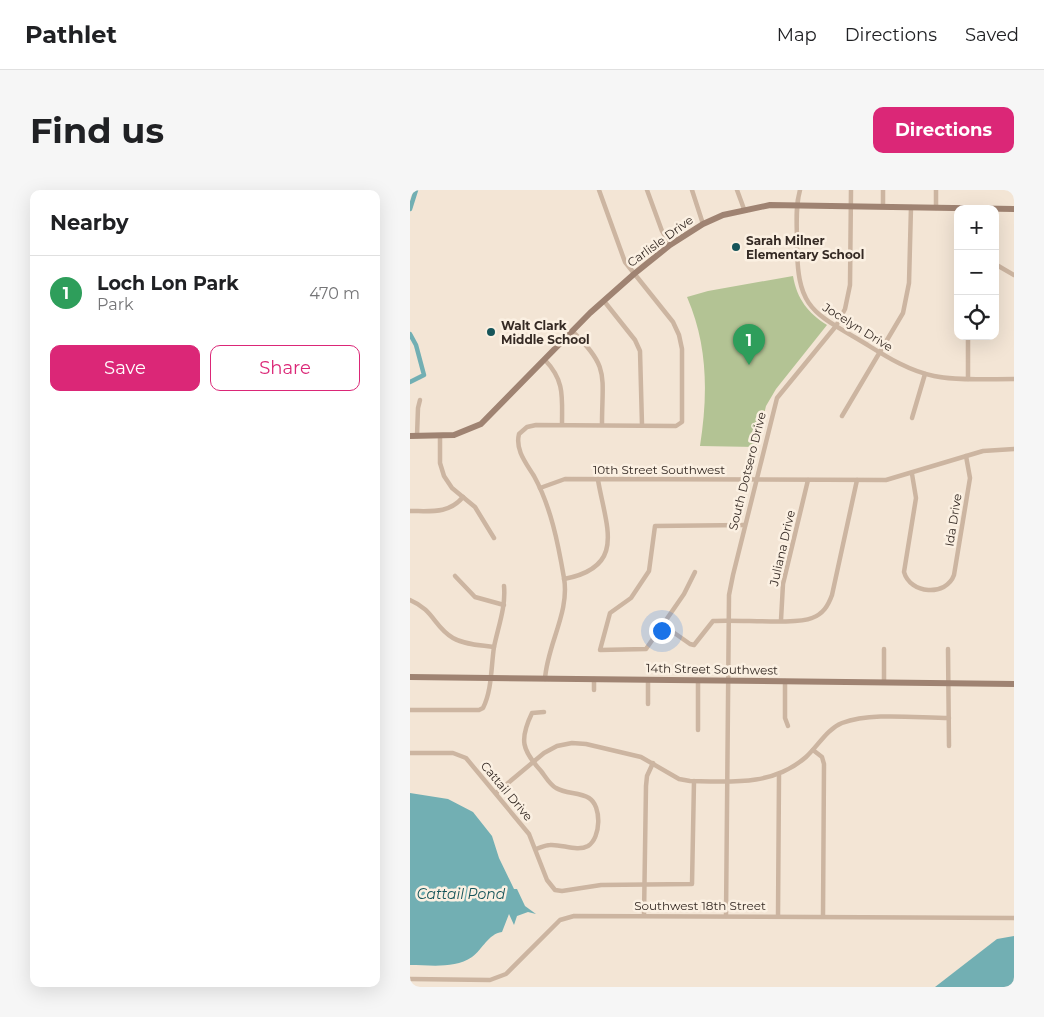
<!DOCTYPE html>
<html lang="en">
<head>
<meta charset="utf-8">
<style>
  :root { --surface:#fff; --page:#f6f6f6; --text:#202124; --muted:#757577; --line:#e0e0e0; --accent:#db2777 }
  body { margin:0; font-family:Montserrat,sans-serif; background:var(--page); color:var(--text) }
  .controls { position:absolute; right:15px; top:15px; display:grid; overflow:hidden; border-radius:10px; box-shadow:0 5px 20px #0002 }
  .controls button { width:45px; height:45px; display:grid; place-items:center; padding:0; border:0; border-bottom:1px solid var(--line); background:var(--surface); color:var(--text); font:25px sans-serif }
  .you { position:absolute; left:251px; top:440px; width:18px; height:18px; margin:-12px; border:4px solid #fff; border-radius:50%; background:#1a73e8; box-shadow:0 0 0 8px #1a73e833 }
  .badge { display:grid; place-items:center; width:32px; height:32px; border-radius:50%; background:var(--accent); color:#fff; font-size:16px; font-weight:700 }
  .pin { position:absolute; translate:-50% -41px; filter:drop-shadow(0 1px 2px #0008) }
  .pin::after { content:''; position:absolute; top:26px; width:18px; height:15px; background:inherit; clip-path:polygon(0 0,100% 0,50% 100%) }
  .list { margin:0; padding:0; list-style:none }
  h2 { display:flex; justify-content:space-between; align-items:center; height:65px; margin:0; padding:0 20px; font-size:21px }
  h2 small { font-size:16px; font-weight:400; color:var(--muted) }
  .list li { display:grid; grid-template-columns:32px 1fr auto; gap:15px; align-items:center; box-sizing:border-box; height:75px; padding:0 20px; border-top:1px solid var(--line) }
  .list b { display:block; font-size:19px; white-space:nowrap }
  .list p { margin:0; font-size:16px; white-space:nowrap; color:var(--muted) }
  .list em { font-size:16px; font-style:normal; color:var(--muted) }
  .actions { display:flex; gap:10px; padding:15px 20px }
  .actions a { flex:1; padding:11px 0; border:1px solid var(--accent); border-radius:10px; text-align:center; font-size:18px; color:var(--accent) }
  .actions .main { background:var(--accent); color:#fff }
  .icon { flex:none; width:28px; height:28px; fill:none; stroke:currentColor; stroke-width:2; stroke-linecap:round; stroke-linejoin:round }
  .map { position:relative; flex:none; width:604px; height:797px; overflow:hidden; border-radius:10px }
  header { display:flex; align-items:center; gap:30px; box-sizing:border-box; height:70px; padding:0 25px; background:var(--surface); border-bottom:1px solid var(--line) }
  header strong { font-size:24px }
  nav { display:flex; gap:28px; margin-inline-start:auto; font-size:18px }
  .intro { display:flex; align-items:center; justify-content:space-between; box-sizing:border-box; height:120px; padding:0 30px }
  h1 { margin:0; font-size:35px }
  .button { padding:12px 22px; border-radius:10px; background:var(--accent); color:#fff; font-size:18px; font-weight:700 }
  main { display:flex; gap:30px; padding:0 30px }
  aside { flex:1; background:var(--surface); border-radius:10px; box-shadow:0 5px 20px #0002 }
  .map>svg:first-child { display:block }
  .green { fill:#b3c394 }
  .water { fill:#72afb3 }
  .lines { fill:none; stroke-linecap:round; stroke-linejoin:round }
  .canal { stroke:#72afb3; stroke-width:4.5 }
  .street { stroke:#ccb5a1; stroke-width:4.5 }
  .secondary { stroke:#9f8372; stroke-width:6 }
  .poi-dot { fill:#16555a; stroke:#fbf0e2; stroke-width:2 }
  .labels { text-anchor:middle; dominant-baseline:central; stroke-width:5; stroke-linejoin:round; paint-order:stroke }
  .poi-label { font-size:12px; font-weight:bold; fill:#352a24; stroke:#fbf0e2; text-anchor:start }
  .street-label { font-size:12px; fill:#352a24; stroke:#fbf0e2 }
  .water-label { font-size:14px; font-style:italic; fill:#16555a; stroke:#fbf0e2 }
</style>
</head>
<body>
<header>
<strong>Pathlet</strong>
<nav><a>Map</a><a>Directions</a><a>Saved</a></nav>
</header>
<div class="intro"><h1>Find us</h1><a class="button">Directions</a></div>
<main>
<aside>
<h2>Nearby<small></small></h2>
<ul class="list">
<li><span class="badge" style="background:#2e9e5b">1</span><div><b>Loch Lon Park</b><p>Park</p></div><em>470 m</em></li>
</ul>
<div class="actions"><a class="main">Save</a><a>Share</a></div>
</aside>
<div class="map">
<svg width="604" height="797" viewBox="0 0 604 797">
  <rect width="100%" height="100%" fill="#f3e5d5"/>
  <!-- green -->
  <path class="green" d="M383,86c4,23 15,37 34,49l-51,64 -10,17 -10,41 -56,-1c8,-51 8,-101 -13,-149l21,-6z"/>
  <!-- water -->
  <g class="water">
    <path d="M0,603l38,6 25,13 19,24 7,22 15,31h3l8,17 11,8 -8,-2 -11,4 -3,9 -5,-11 -7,18c-14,2 -19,17 -30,25 -18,12 -42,8 -62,8z"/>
    <path d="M604,746v51h-79l62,-48z"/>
  </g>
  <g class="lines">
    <!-- canal -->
    <g class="canal">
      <path d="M0,19l6,-19"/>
      <path d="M0,144l6,11 8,30 -14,7"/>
    </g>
    <!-- street -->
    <g class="street">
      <path d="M237,0l15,41 8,14"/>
      <path d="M282,0l11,34"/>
      <path d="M327,0l7,19"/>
      <path d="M390,0c-5,17 -3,36 -3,53 0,67 16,69 69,101 21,13 43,27 68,32 26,5 54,3 80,3"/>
      <path d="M473,16v-16"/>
      <path d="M526,18v-18"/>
      <path d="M585,74l19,11"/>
      <path d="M194,111l31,39 5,11 2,74"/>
      <path d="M163,142c37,35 29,44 29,92"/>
      <path d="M135,170c20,21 17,37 17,64"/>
      <path d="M558,189v-43"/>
      <path d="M432,226l61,-103 6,-30 2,-76"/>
      <path d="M502,228l13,-44"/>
      <path d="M7,246l1,-28 2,-8"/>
      <path d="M30,246v27l4,13 8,12 23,19 19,31"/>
      <path d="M502,284l4,24 -12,74c6,22 42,25 50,3l16,-97 -4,-22"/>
      <path d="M130,298l25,-9 321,1 97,-29 31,-2"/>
      <path d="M0,321c21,0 39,3 53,-14"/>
      <path d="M285,382l-11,22 -38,55 -46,1 10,-37 21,-15 18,-27 6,-45 89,-1"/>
      <path d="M45,386l20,21 29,8"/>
      <path d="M154,389c63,-12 42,-52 34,-99"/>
      <path d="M0,410c24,10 24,27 43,38 12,7 28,7 41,9"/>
      <path d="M371,430l2,-36 25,-104"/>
      <path d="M253,435l27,19 4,1 19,-24c23,-2 82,4 99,-3 11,-4 16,-12 20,-23l25,-115"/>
      <path d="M474,459v33"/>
      <path d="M538,459l1,97"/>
      <path d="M135,489c2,-34 25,-67 19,-101 -6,-35 -13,-71 -30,-102 -8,-13 -19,-26 -15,-42l8,-7 9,-2 140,1 6,-4v-73l-3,-14 -6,-13 -48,-60 -26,-72"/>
      <path d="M184,489v11"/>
      <path d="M238,490v24"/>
      <path d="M375,491v37l3,8"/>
      <path d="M0,520h69l4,-2c9,-18 8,-41 11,-61 4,-20 12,-40 10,-61"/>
      <path d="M288,540v-50"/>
      <path d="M403,560l9,7 2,7 -1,152"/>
      <path d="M0,563h43l13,5 63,76 18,46 8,10 7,1 39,-6 91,-1 2,-103"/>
      <path d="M86,603l48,-40 13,-7 15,-3 14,1 55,13 38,22 11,2c41,1 83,5 116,-24 12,-11 21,-28 36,-34 30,-11 75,-5 107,-5"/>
      <path d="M126,659c4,-1 9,-4 14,-4 12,-1 27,7 38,1 13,-8 14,-40 1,-48 -10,-6 -23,-4 -33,-10 -6,-3 -11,-12 -15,-17 -19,-21 -22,-31 -9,-58l12,-1"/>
      <path d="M234,725l2,-129 1,-10 6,-13"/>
      <path d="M316,726l3,-321 4,-20 44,-177 59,-72 9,-17 5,-24 1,-95"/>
      <path d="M368,726l1,-141"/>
      <path d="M0,789l80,1 16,-6 54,-54 14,-4 440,2"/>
    </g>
    <!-- secondary -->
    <g class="secondary">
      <path d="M0,246l44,-1 27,-11 109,-111 44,-39 36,-29 33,-21 20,-9 47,-10 244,4"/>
      <path d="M0,487l604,7"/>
    </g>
  </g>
  <!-- markers -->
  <g class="poi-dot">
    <circle cx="326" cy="57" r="5"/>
    <circle cx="81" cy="142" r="5"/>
  </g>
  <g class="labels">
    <!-- poi labels -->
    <g class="poi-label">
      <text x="336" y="50">Sarah Milner<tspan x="336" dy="14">Elementary School</tspan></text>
      <text x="91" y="135">Walt Clark<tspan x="91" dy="14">Middle School</tspan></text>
    </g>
    <!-- street labels -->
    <g class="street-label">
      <text transform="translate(250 51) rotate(-36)">Carlisle Drive</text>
      <text transform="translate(448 137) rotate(32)">Jocelyn Drive</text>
      <text x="249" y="279">10th Street Southwest</text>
      <text transform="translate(337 281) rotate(-76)">South Dotsero Drive</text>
      <text transform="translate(543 330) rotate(-81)">Ida Drive</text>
      <text transform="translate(372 358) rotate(-77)">Juliana Drive</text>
      <text transform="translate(302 479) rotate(1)">14th Street Southwest</text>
      <text transform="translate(97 601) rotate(50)">Cattail Drive</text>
      <text x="290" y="715">Southwest 18th Street</text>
    </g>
    <!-- water labels -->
    <g class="water-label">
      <text x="51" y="704">Cattail Pond</text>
    </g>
  </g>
</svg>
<div class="controls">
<button>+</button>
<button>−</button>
<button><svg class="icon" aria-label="locate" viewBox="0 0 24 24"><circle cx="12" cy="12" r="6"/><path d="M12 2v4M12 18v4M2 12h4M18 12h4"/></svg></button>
</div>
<div class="you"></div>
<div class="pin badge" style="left:339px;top:175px;background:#2e9e5b">1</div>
</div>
</main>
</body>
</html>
